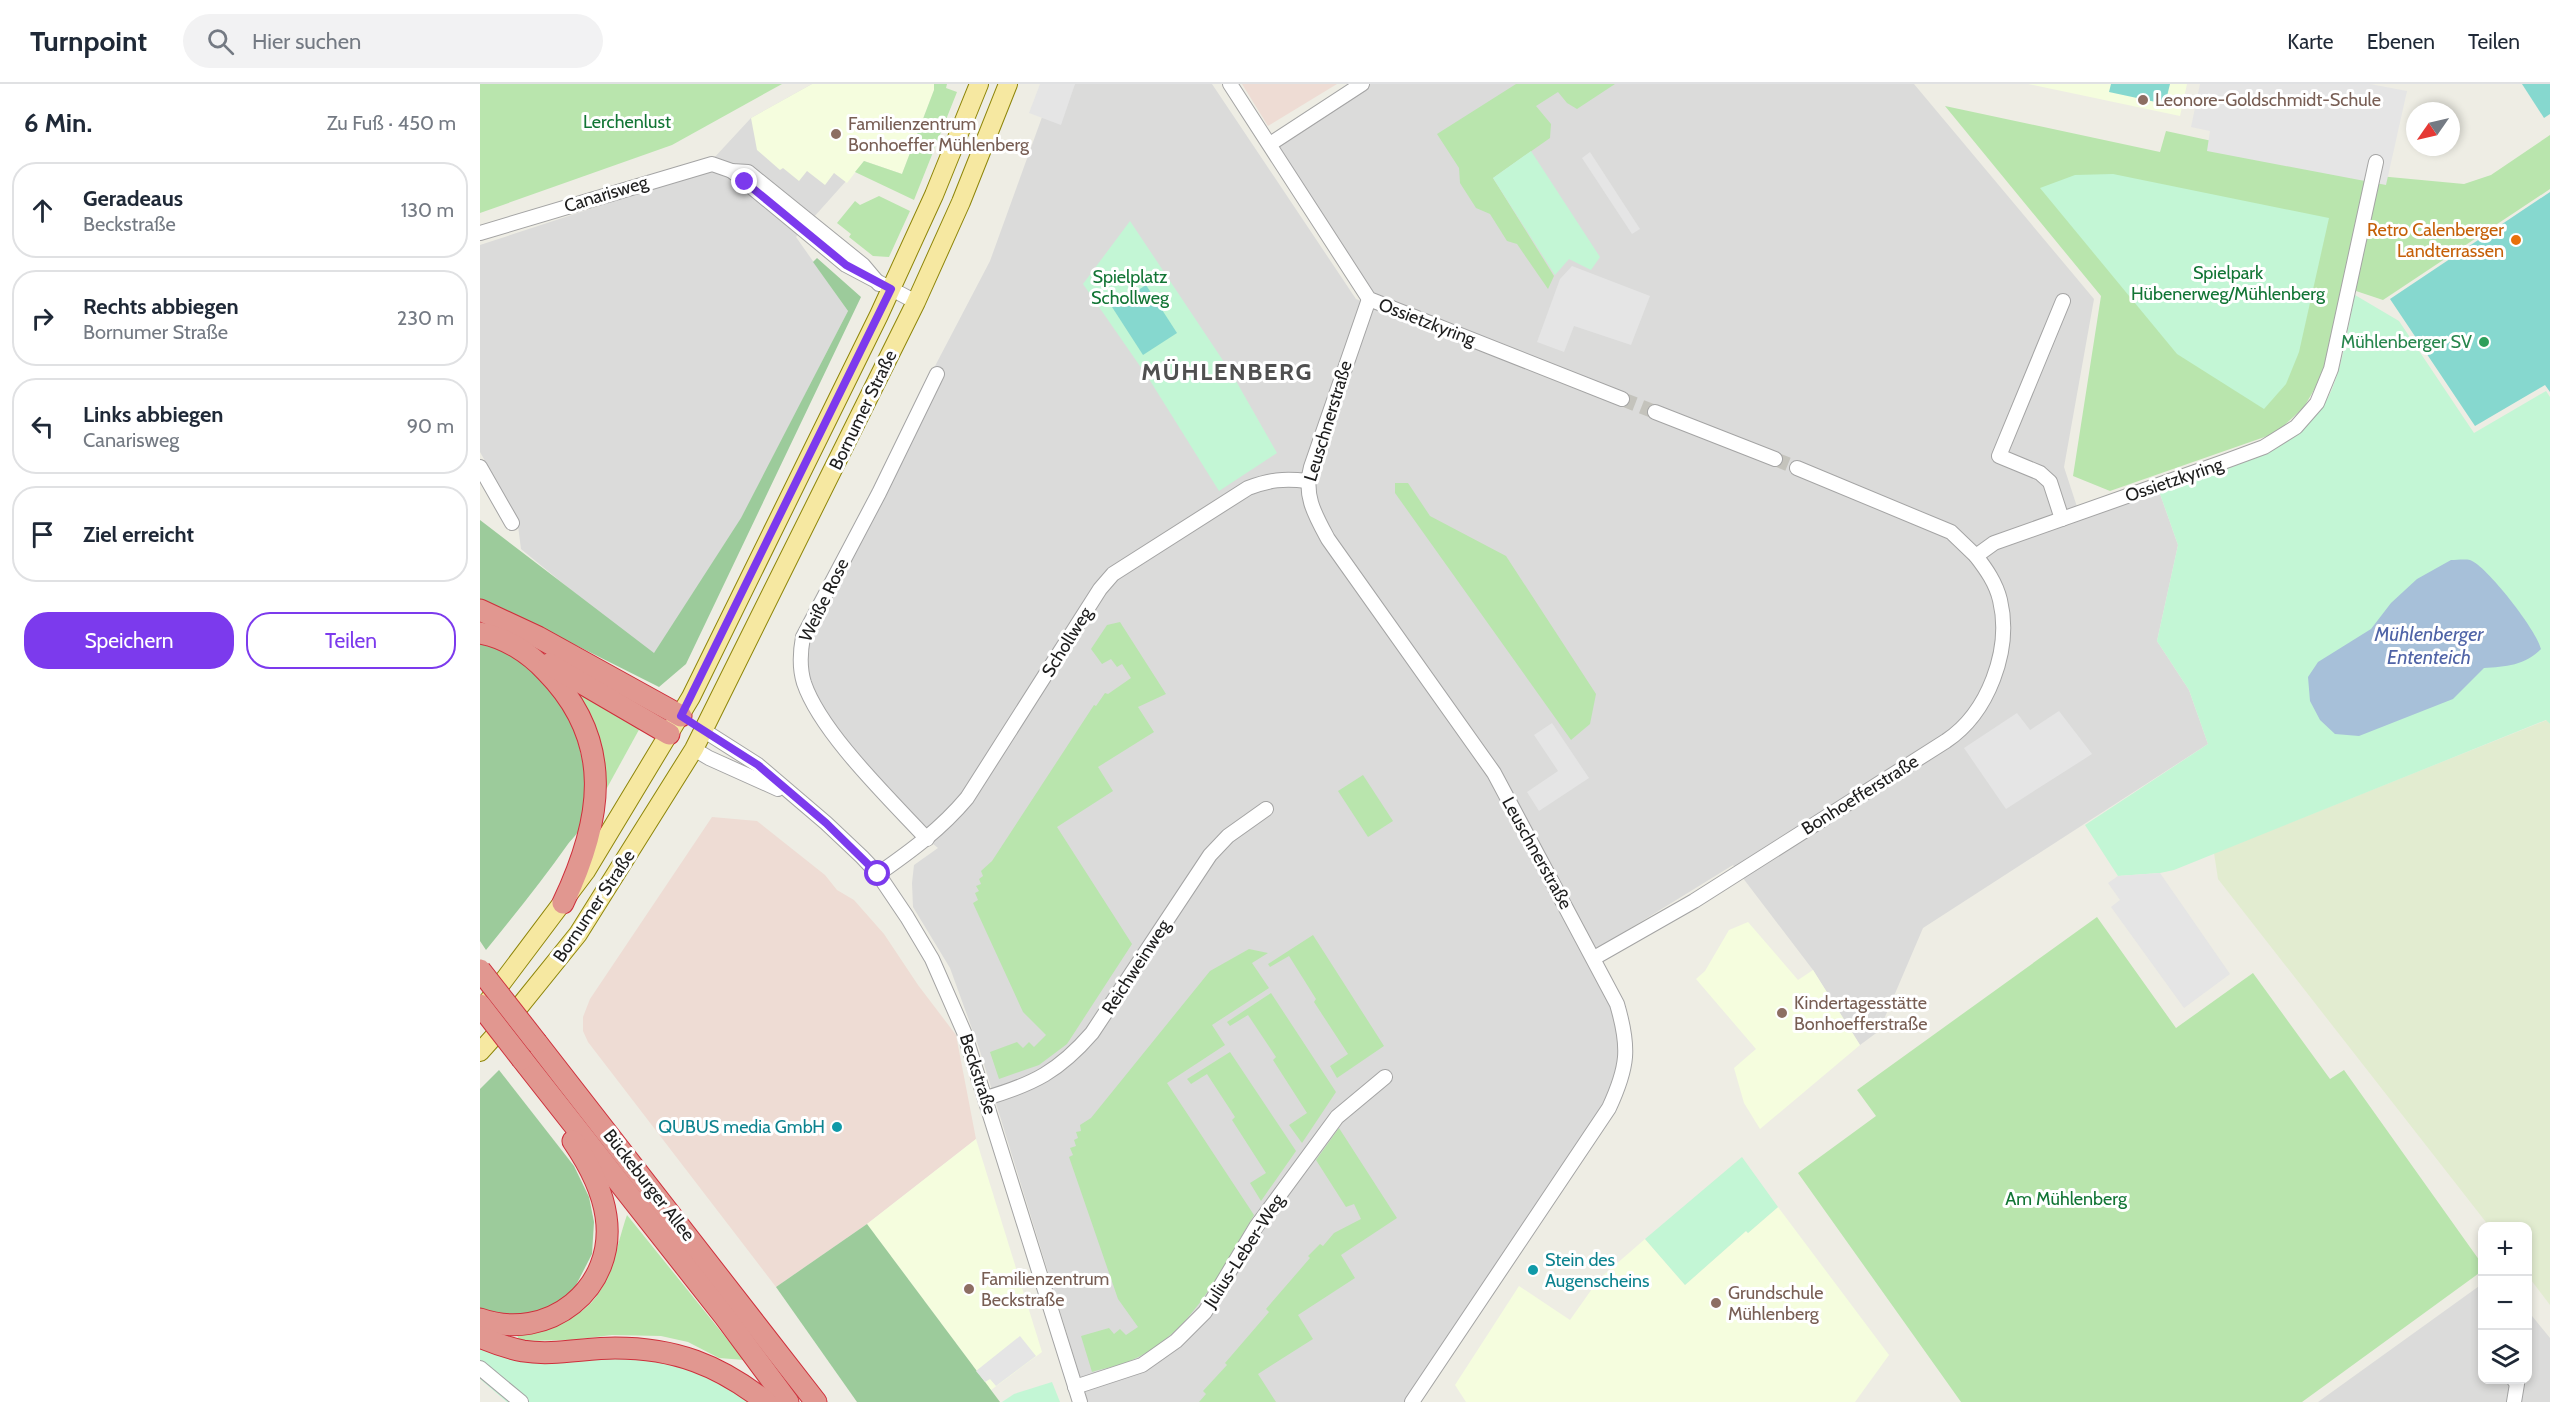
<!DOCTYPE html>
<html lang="de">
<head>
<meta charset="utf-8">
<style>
  :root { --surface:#fff; --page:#f2f2f3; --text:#1f2937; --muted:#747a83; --line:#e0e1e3; --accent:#7c3aed }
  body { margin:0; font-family:Cabin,sans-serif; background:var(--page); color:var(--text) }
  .controls { position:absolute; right:18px; bottom:18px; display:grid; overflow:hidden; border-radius:12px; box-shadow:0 3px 9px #0003 }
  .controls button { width:54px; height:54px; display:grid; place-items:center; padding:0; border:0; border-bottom:2px solid var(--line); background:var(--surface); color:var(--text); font:30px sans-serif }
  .compass { position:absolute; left:1926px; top:18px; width:54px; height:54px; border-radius:50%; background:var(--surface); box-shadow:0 3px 9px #0003; rotate:236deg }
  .stop { position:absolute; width:18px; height:18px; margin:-14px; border:4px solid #7c3aed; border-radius:50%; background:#fff }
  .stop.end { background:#7c3aed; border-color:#fff; box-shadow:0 2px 6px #0008 }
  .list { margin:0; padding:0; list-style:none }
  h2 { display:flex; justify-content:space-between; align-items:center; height:78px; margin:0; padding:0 24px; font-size:26px }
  h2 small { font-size:20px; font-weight:400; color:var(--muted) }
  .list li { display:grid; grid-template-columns:39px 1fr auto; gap:18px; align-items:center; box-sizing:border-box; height:96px; margin:0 12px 12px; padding:0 12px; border:2px solid var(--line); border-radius:24px }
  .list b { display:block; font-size:22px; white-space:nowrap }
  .list p { margin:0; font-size:20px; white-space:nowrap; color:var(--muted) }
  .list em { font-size:20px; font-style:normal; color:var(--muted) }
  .actions { display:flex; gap:12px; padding:18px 24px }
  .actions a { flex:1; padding:14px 0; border:2px solid var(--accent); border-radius:24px; text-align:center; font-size:21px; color:var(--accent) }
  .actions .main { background:var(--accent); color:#fff }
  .icon { flex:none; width:33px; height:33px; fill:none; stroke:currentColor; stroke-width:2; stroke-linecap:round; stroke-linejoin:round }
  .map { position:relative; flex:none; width:2070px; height:1318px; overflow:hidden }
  header { display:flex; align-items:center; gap:36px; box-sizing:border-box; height:84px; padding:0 30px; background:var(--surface); border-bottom:2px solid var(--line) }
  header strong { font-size:28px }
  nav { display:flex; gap:33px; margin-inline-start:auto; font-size:21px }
  .search { width:420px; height:54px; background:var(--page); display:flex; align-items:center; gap:15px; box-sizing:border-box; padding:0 21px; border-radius:33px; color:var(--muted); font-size:22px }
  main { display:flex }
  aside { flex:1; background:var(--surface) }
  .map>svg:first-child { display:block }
  .residential { fill:#dbdbda }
  .commercial { fill:#eedcd4 }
  .education { fill:#f5fdde }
  .farmland { fill:#e2ecd0 }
  .grass { fill:#b9e5ad }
  .forest { fill:#9ccb9b }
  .park { fill:#c3f6d5 }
  .pitch { fill:#86d8cf }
  .parking { fill:#e5e5e5 }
  .water { fill:#a7c0d9 }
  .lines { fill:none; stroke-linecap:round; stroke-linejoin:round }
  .minor-tunnel { stroke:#c4c3bc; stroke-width:14; stroke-dasharray:14 7; stroke-linecap:butt }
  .minor-casing { stroke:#a4a4a4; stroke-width:16 }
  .major-casing { stroke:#8d8509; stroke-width:20 }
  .highway-casing { stroke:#ce2f3b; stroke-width:23 }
  .minor { stroke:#fff; stroke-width:14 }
  .major { stroke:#f6e8a1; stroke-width:18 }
  .highway { stroke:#e19790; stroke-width:21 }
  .highway-bridge-casing { stroke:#ce2f3b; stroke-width:23; stroke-linecap:butt }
  .highway-bridge { stroke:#e19790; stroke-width:21 }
  .route { stroke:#7c3aed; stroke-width:8 }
  .education-dot { fill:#8d6e63; stroke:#fff; stroke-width:2 }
  .food-dot { fill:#e8710a; stroke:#fff; stroke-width:2 }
  .leisure-dot { fill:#2e9e5b; stroke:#fff; stroke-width:2 }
  .culture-dot { fill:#0f9aa8; stroke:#fff; stroke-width:2 }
  .labels { text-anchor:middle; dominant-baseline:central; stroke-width:6; stroke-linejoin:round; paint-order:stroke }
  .education-label { font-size:18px; fill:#785e54; stroke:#fff; text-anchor:start }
  .park-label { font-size:18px; fill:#127535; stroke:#fff }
  .street-label { font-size:18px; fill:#1d1d1d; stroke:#fff }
  .food-label { font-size:18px; fill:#c56008; stroke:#fff; text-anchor:end }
  .leisure-label { font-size:18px; fill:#27864d; stroke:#fff; text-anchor:end }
  .culture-label { font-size:18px; fill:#0d838f; stroke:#fff; text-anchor:end }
  .water-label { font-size:20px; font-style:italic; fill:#5064a7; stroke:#fff }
  .district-label { font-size:24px; font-weight:bold; letter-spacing:1.5px; fill:#505050; stroke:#fff }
</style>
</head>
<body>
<header>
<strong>Turnpoint</strong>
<div class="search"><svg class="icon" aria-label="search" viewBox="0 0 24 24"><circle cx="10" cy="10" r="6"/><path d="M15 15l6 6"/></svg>Hier suchen</div>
<nav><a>Karte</a><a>Ebenen</a><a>Teilen</a></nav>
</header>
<main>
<aside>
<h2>6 Min.<small>Zu Fuß · 450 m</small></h2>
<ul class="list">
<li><svg class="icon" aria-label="ahead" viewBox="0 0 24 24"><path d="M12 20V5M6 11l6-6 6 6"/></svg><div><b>Geradeaus</b><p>Beckstraße</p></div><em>130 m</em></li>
<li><svg class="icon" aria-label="right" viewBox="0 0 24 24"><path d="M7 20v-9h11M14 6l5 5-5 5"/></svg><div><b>Rechts abbiegen</b><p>Bornumer Straße</p></div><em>230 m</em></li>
<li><svg class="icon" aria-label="left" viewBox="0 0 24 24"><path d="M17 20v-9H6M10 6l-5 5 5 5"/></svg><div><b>Links abbiegen</b><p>Canarisweg</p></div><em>90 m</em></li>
<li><svg class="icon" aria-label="arrive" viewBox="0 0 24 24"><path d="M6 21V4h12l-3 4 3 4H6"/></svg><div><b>Ziel erreicht</b></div></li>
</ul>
<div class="actions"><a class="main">Speichern</a><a>Teilen</a></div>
</aside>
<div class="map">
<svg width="2070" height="1318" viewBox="0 0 2070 1318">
  <rect width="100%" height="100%" fill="#eeede4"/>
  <!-- residential -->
  <g class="residential">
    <path d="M332,0h122l-32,90 -38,-13 -68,76 52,74 -106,206 -88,137 -66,-50 -67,-55 -4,-31 -37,-66v-207l220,-72 51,-55z"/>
    <path d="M574,0h158l144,215 27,10 -107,-165 94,-60h544l180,215 -30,168 17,52 78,-28 19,54 -21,96 32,49 19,54 -285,184 -44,103 -19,14 -47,-75 -80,-105 -146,90 26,52 8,34 -4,36 -15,31 -197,294h-317l-109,-354 -29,-80 -37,-61 -1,-24 2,-18 24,-17 -11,-9 -76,-83 -48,-74v-45l134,-262 -3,-7 56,-107z"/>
    <path d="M2002,1200v96h46v-69l22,27v64h-232z"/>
  </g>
  <!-- commercial -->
  <g class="commercial">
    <path d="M762,0h95l-69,42z"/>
    <path d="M232,733l45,4 68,54 12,15 17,10 30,34 34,51 38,50 20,104 -109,85 -91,63 -188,-245 -5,-11v-14l7,-18z"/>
  </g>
  <!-- education -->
  <g class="education">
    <path d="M332,0h122v6l-32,84 -38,-13 -17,22 -13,-10 -9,12 -18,-14 -8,10 -16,-13 -3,2 -23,-20 -6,-32z"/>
    <path d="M1548,0h159l-7,32z"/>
    <path d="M1268,838l50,58 15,-10 47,75 -100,84 -16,-26 -10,-35 22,-19 -60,-70 9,-8 24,-41z"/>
    <path d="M496,1055l66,213 -51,38 -124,-166z"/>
    <path d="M1298,1123l111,148 -34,47h-389l-11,-17 64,-99 51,34 29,-41 46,-40 40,46 61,-54 2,2z"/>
  </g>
  <!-- farmland -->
  <path class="farmland" d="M2067,636l3,4v581l-22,-29v-50h-39l-271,-347 -4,-26z"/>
  <!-- grass -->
  <g class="grass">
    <path d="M0,0h302l-110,61 -192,68z"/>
    <path d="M454,0h13l-1,4 11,4 -43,108 -59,-28 9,-11 38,13 32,-84z"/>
    <path d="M1036,0h99l-38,25 -10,-6 -9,-11 -22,14 15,18 -1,14 -57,40 61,98 -6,13 -31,-45 -10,-3 -17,-27 -14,-6 -16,-25 -1,-15 -22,-34z"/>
    <path d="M1465,22l215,46 6,-21 202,44 96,9 27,-9 59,-40v54l-167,111 -39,-13 -23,91 -17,29 -28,26 -166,58 -37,-15 28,-180z"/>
    <path d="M399,112l31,15 -21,46 -16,-1 -24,-19 2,-3 -14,-11 18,-22 5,4z"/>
    <path d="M915,399h13l22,33 76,40 90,138 -6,30 -19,16 -176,-247z"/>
    <path d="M640,538l46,72 -28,13 16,25 -56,35 15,24 -56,36 75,117 -65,100 -28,21 -40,14 -9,-27 27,-10 6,6 6,-6 5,5 12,-12 -23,-23 -50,-109 5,-3 -3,-7 4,-2 -3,-5 5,-2 -2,-5 4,-3 -2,-5 11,-10 102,-156 2,1 9,-13 3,1 23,-16 -9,-14 -5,3 -6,-8 -9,5 -11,-15 16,-24z"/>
    <path d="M90,602l71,40 -39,71z"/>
    <path d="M883,691l30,46 -25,16 -30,-46z"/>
    <path d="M1617,833l79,111 77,-55 77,106 14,-9 138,194v7l-180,131h-341l-163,-229 78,-57 -19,-26z"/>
    <path d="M833,851l71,111 -47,32 -7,-12 18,-12 -34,-52 2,-3 -27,-43 -19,11 -2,-3z"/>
    <path d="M769,865l19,4 -16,10 17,25 -57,37 13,20 -58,38 87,132c-33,54 -61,118 -122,145 -12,6 -27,8 -40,12l-11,-36 28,-8 5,6 6,-5 6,6 12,-8 -20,-28 -49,-142 4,-2 -3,-7 6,-2 -2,-6 4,-2 -2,-6 5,-1 -1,-6 11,-7 119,-147z"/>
    <path d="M791,909l65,99 -34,51 -13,-18 18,-12 -34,-53 3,-3 -28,-42 -18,11 -3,-4z"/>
    <path d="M750,968l66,99 -35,50 -11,-18 16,-10 -34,-53 3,-3 -28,-43 -16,10 -4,-5z"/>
    <path d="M859,1044l58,90 -56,37 14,23 -57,37 15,24 -55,35 18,28h-77l7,-8 -3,-3 24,-26 -2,-2 44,-51 -3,-3 44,-51 -2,-2 12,-12 3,2 11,-13 27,-14 -7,-15 -8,3 -30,-47z"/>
    <path d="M147,1131l117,145 -25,-2 -31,-16 -27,-6 -49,-1 -40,5 -52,1 -4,-7c22,-6 47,-10 66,-23 29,-21 34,-65 45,-96z"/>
  </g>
  <!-- forest -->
  <g class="forest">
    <path d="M337,174l44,39 -175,367 -27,23 -149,-75 -30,-13v-79l174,133 87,-135 107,-207 -35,-49z"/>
    <path d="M0,560c69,16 108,87 105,154 -1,8 0,16 -2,23 -1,8 -10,17 -15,23 -25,36 -54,71 -82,106l-6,-9z"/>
    <path d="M19,986l75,96 15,31 5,25 -2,32 -19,37 -26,18 -23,7 -44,-5v-222z"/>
    <path d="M387,1140l133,178h-143l-81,-115z"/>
  </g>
  <!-- park -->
  <g class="park">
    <path d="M1051,67l69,106 -9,13 -22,-11 -14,16 -62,-97z"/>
    <path d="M1633,90l216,44 -30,134 -13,32 -22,25 -87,-55 -137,-166 35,-13z"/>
    <path d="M650,137l102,153 45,79 -58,38 -70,-112 -66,-95z"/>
    <path d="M1875,211l44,26 75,112 72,-42 4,6v327l-4,-4 -372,150 -14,3 -42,3 -33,-51 123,-81 -19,-54 -32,-49 21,-96 -19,-54c61,-22 145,-36 173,-102 12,-29 16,-64 23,-94z"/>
    <path d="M1262,1073l36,50 -30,26 -2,-2 -61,54 -40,-46z"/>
    <path d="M0,1263l160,10 54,10 58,35h-245l-27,-23z"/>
    <path d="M572,1298l8,20h-58l12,-8z"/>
  </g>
  <!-- pitch -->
  <g class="pitch">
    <path d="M1631,0h59l-5,20 -56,-12z"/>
    <path d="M2042,0h28v30l-6,4z"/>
    <path d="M2070,108v200l-5,-7 -70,41 -85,-127z"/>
    <path d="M666,201l31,48 -34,22 -31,-48z"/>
  </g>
  <!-- parking -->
  <g class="parking">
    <path d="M560,0h35l-14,41 -32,-12z"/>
    <path d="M1720,0h170l37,7 -21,94 -179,-34 3,-20 -19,-4z"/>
    <path d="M1110,68l50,77 -8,5 -50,-76z"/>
    <path d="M1092,182l78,30 -19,49 -57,-19 -10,26 -27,-10 23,-63z"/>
    <path d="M1579,627l33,43 -86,55 -42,-61 53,-35 13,17z"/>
    <path d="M1072,639l37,55 -50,33 -12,-19 31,-21 -24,-36z"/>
    <path d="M1680,789l70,101 -46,34 -73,-101 9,-7 -12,-17 10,-7z"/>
    <path d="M540,1252l16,20 -40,30 -6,-7 -5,3 -9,-11z"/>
  </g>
  <!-- water -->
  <path class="water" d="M1971,476c5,0 14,-1 19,0 16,5 68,72 71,89 -15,16 -36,18 -57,19l-31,31 -94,37 -24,-2 -15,-14 -10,-19 -2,-24 10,-15 53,-33 20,-26 26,-24z"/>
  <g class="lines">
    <!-- minor-tunnel -->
    <g class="minor-tunnel">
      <path d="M1142,315l33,13"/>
      <path d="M1295,375l22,9"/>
    </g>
    <defs>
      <g id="minor">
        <path d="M750,0l139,215 253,100"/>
        <path d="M790,60l92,-60"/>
        <path d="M252,87l114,94 70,37"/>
        <path d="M0,149l232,-69 20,7 16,1 115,93 16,19"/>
        <path d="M889,215l-58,168c-8,28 4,48 17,72l166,234 123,231c13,44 11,63 -8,104l-197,294"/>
        <path d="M1175,328l120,47"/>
        <path d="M0,383l32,56"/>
        <path d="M1317,384l154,64 25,24 18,-13 232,-82 38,-14 32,-20 21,-24 14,-34 45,-207"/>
        <path d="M1582,435l-12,-37 -10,-9 -41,-17 64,-155"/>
        <path d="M223,646l55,35 68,58 36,34 16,17 29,43 25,42 32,73 116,370"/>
        <path d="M214,665l15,9 69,31"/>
        <path d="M447,755c-37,-40 -106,-106 -123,-156 -5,-16 -4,-30 -1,-46l76,-144 58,-119"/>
        <path d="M398,790c33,-23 63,-45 89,-76l133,-209 13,-15 135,-86c21,-8 36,-10 59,-7"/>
        <path d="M1114,874l100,-57 252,-160c42,-28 66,-91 54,-141 -4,-17 -14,-31 -24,-44"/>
        <path d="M506,1014c48,-14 73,-27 106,-65l118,-178 18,-19 38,-27"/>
        <path d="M0,1284l41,34"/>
        <path d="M2034,1296l3,4 -3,18"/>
        <path d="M595,1303l67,-22 34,-24 29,-29 51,-85 81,-110 48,-40"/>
      </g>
      <g id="major">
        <path d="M9,916l97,-129 105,-174 188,-382 55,-120 45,-111"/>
        <path d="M0,968l27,-30 71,-88 116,-185 222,-447 45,-100 47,-118"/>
      </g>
      <g id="highway">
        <path d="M0,526l58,27 143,79"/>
        <path d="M0,549c25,4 49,20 66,38 70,71 56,150 17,232"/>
        <path d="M69,580l120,70"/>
        <path d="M57,959l279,359"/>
        <path d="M42,975l203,258 63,85"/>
        <path d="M0,1235c68,24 137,-30 126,-103 -4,-28 -18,-53 -33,-75"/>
        <path d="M0,1253c14,6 28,11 43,14 30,5 62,-3 92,-3 60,0 104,17 151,54"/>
      </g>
    </defs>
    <!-- minor casing -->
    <use href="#minor" class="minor-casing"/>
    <!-- major casing -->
    <use href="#major" class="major-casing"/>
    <!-- highway casing -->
    <use href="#highway" class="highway-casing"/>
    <!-- minor -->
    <use href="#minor" class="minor"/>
    <!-- major -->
    <use href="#major" class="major"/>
    <!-- highway -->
    <use href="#highway" class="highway"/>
    <defs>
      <g id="highway-bridge">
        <path d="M0,886l57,73"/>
        <path d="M0,921l42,54"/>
      </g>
    </defs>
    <!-- highway-bridge casing -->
    <use href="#highway-bridge" class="highway-bridge-casing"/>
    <!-- highway-bridge -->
    <use href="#highway-bridge" class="highway-bridge"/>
  </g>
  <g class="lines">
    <!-- route -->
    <path class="route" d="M265,98l101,83 45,24 -210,427 77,49 68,58 52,51"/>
  </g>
  <!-- markers -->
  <g class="education-dot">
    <circle cx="1663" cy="16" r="6"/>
    <circle cx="356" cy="50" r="6"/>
    <circle cx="1302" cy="929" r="6"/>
    <circle cx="489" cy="1205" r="6"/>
    <circle cx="1236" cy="1219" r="6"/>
  </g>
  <circle class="food-dot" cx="2036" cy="156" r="6"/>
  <circle class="leisure-dot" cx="2004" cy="258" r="6"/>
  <g class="culture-dot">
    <circle cx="357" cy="1043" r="6"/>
    <circle cx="1053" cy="1186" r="6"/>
  </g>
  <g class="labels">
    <!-- education labels -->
    <g class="education-label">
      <text x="1675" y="16">Leonore-Goldschmidt-Schule</text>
      <text x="368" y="40">Familienzentrum<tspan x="368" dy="21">Bonhoeffer Mühlenberg</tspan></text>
      <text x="1314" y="919">Kindertagesstätte<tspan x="1314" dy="21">Bonhoefferstraße</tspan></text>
      <text x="501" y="1195">Familienzentrum<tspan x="501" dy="21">Beckstraße</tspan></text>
      <text x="1248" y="1209">Grundschule<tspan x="1248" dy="21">Mühlenberg</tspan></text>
    </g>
    <!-- park labels -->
    <g class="park-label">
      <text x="147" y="38">Lerchenlust</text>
      <text x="1748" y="189">Spielpark<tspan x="1748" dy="21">Hübenerweg/Mühlenberg</tspan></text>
      <text x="650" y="193">Spielplatz<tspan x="650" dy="21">Schollweg</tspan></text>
      <text x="1586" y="1115">Am Mühlenberg</text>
    </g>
    <!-- street labels -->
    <g class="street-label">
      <text transform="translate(126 110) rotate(-17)">Canarisweg</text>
      <text transform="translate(947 238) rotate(21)">Ossietzkyring</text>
      <text transform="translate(383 326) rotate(-64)">Bornumer Straße</text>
      <text transform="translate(848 337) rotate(-73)">Leuschnerstraße</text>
      <text transform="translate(1694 396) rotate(-19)">Ossietzkyring</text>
      <text transform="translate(344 516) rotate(-64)">Weiße Rose</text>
      <text transform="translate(587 558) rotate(-58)">Schollweg</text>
      <text transform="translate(1380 711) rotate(-32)">Bonhoefferstraße</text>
      <text transform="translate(1057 769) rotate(61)">Leuschnerstraße</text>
      <text transform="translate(114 822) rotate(-56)">Bornumer Straße</text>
      <text transform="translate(656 883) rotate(-57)">Reichweinweg</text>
      <text transform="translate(498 990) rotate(72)">Beckstraße</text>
      <text transform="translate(169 1101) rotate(52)">Bückeburger Allee</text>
      <text transform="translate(764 1167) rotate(-57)">Julius-Leber-Weg</text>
    </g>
    <!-- food labels -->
    <g class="food-label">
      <text x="2024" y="146">Retro Calenberger<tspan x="2024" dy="21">Landterrassen</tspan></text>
    </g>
    <!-- leisure labels -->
    <g class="leisure-label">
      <text x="1992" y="258">Mühlenberger SV</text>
    </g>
    <!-- culture labels -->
    <g class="culture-label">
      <text x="345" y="1043">QUBUS media GmbH</text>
      <text x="1065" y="1176" text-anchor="start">Stein des<tspan x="1065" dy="21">Augenscheins</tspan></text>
    </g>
    <!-- water labels -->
    <g class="water-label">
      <text x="1949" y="550">Mühlenberger<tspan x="1949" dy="23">Ententeich</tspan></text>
    </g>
    <!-- district labels -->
    <g class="district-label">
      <text x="747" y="287">MÜHLENBERG</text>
    </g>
  </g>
</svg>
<div class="controls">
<button>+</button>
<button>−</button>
<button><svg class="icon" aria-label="layers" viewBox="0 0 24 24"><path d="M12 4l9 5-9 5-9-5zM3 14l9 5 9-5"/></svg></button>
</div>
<svg class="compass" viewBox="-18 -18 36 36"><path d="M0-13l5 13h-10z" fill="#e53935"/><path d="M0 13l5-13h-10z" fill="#747a83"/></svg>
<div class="stop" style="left:398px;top:790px"></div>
<div class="stop end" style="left:265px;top:98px"></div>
</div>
</main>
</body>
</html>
